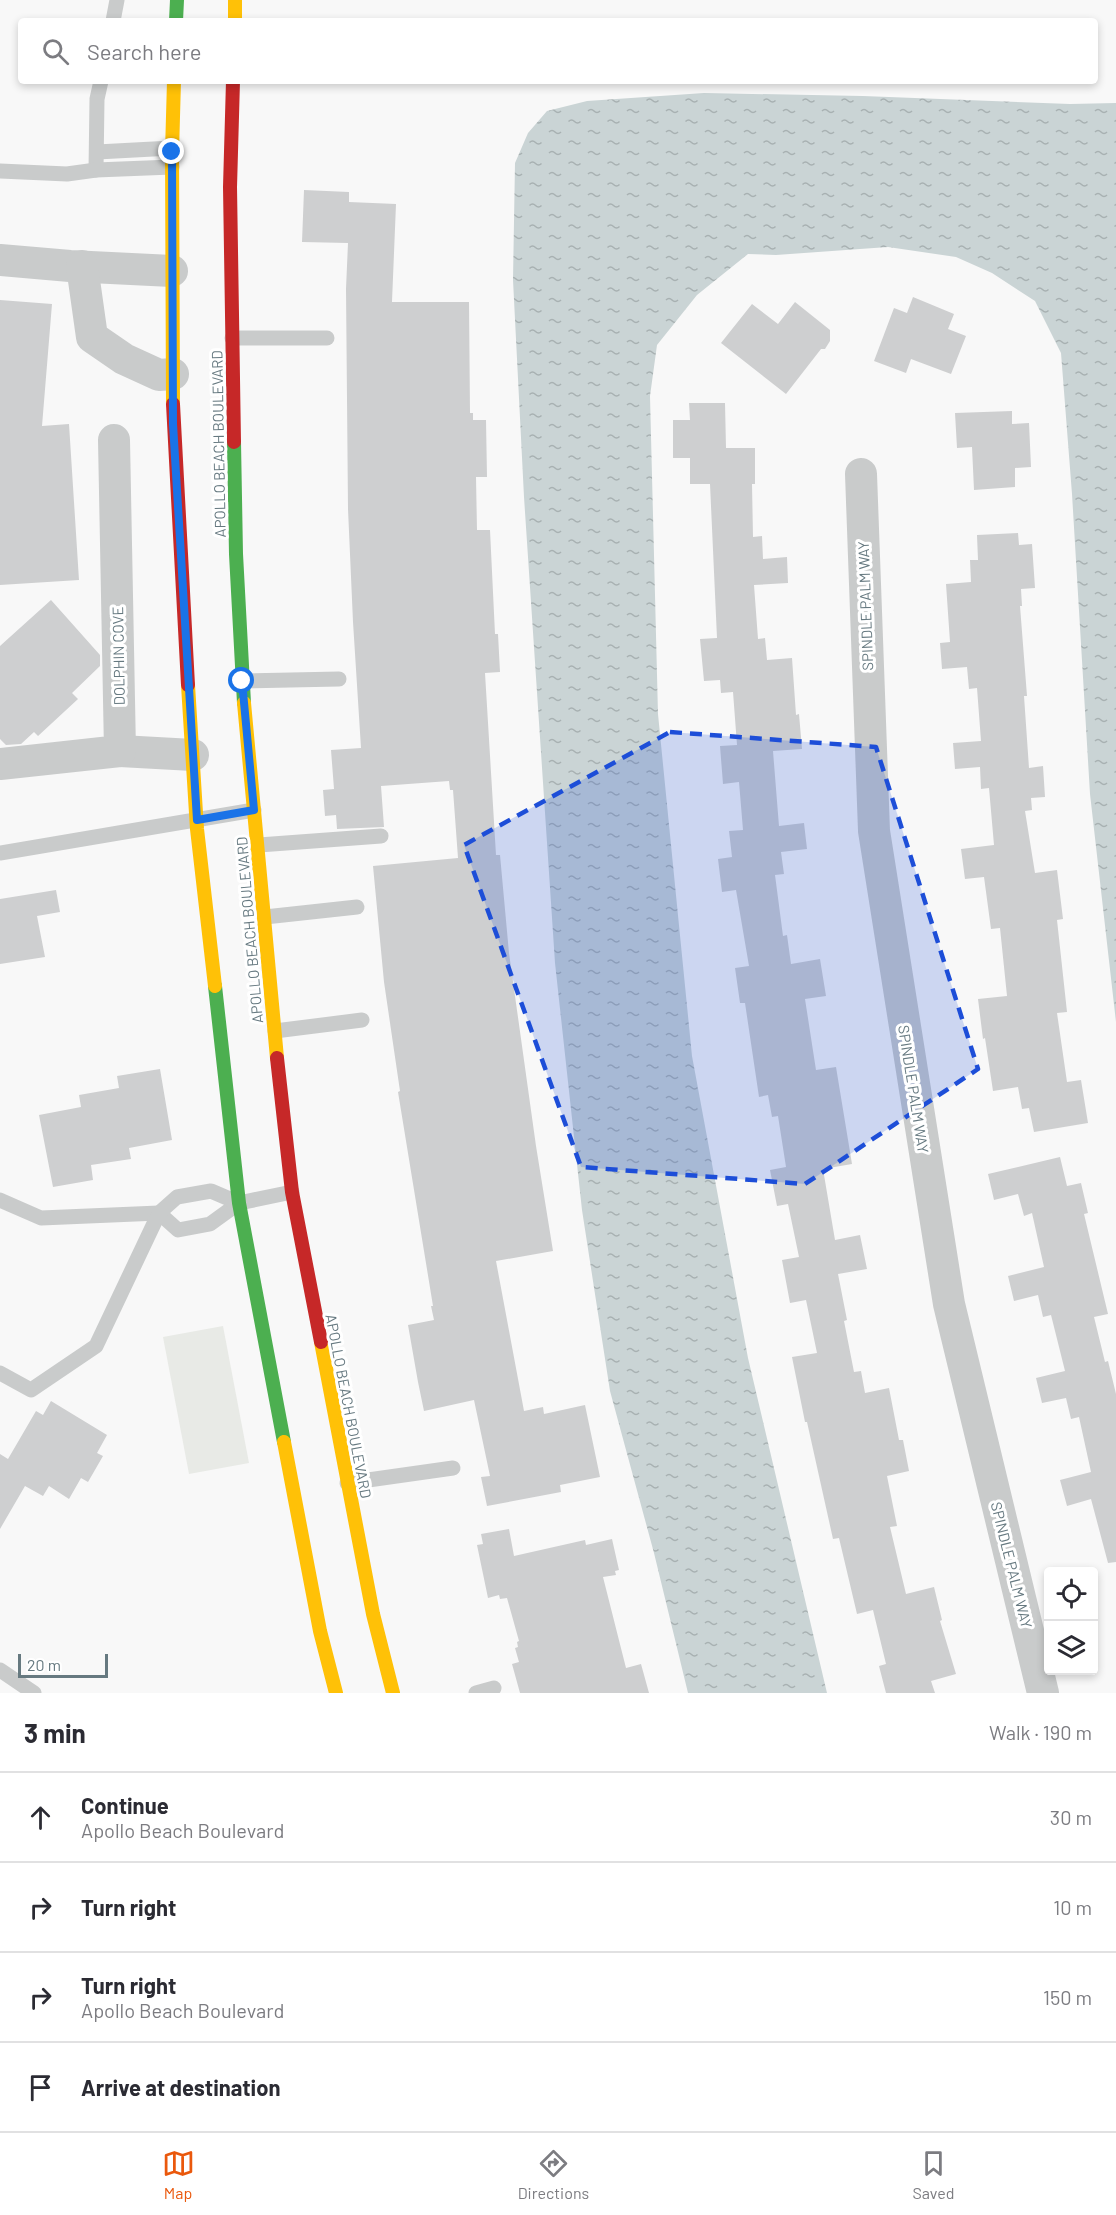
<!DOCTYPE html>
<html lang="en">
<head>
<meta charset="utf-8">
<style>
  :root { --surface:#fff; --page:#f7f7f7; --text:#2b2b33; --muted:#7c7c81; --line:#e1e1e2; --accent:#ea580c }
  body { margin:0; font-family:Barlow,sans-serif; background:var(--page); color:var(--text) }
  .controls { position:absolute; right:18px; bottom:18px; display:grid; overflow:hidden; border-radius:6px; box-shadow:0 3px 9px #0003 }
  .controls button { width:54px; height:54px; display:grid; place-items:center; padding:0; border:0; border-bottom:2px solid var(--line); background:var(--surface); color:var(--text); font:30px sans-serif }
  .scale { position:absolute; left:18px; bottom:15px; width:90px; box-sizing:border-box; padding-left:6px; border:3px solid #667980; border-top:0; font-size:16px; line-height:21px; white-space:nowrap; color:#667980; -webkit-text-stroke:4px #fff; paint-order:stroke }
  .stop { position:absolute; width:18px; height:18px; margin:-14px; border:4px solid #1a73e8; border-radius:50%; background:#fff }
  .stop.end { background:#1a73e8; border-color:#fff; box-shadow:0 2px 6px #0008 }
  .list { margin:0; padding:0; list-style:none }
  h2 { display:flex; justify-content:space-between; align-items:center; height:78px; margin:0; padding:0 24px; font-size:26px }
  h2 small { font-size:20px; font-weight:400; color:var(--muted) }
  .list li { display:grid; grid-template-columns:39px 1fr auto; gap:18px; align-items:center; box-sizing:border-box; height:90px; padding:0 24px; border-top:2px solid var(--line) }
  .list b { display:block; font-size:22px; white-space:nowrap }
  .list p { margin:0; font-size:20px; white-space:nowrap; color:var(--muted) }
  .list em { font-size:20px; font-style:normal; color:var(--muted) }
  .icon { flex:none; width:33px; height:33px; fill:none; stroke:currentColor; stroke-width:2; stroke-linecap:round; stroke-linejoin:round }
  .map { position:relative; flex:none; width:1116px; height:1693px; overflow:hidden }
  .search { position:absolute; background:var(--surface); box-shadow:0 3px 9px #0003; left:18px; right:18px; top:18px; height:66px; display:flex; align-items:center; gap:15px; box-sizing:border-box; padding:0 21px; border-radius:6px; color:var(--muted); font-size:22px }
  .sheet { height:438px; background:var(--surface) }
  nav { display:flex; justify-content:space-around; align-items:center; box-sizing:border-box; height:84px; border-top:2px solid var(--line); background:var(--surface); font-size:16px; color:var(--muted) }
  nav a { display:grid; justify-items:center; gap:3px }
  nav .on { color:var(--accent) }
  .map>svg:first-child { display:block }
  .green { fill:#e8eae6 }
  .water { fill:url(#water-ripples) }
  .building { fill:#cecfd0 }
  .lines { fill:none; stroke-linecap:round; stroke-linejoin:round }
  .lane { stroke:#c9cbcb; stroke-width:15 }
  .street { stroke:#c9cbcb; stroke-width:32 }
  .fast { stroke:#4caf50; stroke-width:14 }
  .slow { stroke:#ffc107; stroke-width:14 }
  .jam { stroke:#c62828; stroke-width:14 }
  .route { stroke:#1a73e8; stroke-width:8 }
  .marked { fill:#1d4ed8; fill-opacity:0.2; stroke:#1d4ed8; stroke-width:4.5; stroke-dasharray:12 8; stroke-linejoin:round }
  .labels { text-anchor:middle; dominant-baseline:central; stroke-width:6; stroke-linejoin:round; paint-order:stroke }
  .street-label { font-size:15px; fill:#667980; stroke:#fff }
</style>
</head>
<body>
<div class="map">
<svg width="1116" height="1693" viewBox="0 0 1116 1693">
  <defs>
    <pattern id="water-ripples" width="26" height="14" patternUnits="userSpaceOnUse" patternTransform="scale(1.5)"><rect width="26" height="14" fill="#cad4d5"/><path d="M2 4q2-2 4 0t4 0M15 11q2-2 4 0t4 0" fill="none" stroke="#a8b1b2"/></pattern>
  </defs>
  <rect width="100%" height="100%" fill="#f8f8f8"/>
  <!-- green -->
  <path class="green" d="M223,1326l26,137 -60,11 -26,-137z"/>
  <!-- water -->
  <path class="water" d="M704,93l159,3 207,8 46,-1v919l-26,-228 -18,-300 -11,-141 -26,-52 -43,-28 -36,-16 -68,-10 -112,8 -28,-1 -51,41 -40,50 -7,51 8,318 34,342 56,302 79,335h-139l-34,-140 -44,-162 -28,-181 -27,-247 -31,-466 -11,-217 2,-117 13,-30 19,-22 40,-10z"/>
  <!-- building -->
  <g class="building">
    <path d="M304,190l45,2v10l47,2 -4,98h77l1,111h3v7h13l1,57h-11l1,53h13l5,104h3l2,38 -15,1 11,182h4l9,98 27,193 17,105 -57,10 28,150 19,-4 1,7 41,-9 15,72 -40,8 1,7 -74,14 -6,-29 9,-1 -16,-76 -50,11 -6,-29 -10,-57 26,-5 -3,-14h2l-35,-214 2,-1 -16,-109 -11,-116 85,-8 -5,-68h-3l-1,-9 -68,5 3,41 -47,2 -1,-14 -11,1 -2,-26 11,-1 -3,-39 30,-2 -8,-126 -5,-113 -2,-220 2,-46 -46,-1z"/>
    <path d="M913,297l41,17 -6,15 18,7 -15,38 -40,-15 -5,14 -32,-12 20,-53 13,5z"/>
    <path d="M0,300l52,4 -10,122 27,-2 10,156 -79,5z"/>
    <path d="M795,302l35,28v11l-5,8h-4l-35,45 -65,-51 31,-39 26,20z"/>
    <path d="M689,403h36l1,45h29v36h-3l1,53 9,-1 1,23 24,-2 1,26 -34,2 4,54 7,-1 2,22 25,-2 4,57 3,-1 3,35 -29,2 6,75 25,-3 3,26 -26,3 3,22 -9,1 8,61 4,-1 4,29 29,-5 6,37 -21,3 11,71 20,-3 16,97 -29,5 12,71 25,-5 7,34 -29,5 9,46 -3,1 10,51 7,-1 4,22 24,-5 10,52h4l6,31 -22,5 10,50 -7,1 16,67 28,-7 8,33 -2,1 16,53 -25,7 4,12h-49l-7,-27 7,-2 -13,-54 -16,4 -18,-76 -6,1 -26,-117h-2l-13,-65 25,-4 -11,-53 -16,3 -8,-43 17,-3 -11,-53 -11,2 -7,-36 16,-3 -8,-51 -6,1 -4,-22 -9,2 -14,-94h-5l-5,-35 14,-2 -13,-76 -14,2 -4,-33 14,-2 -3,-26 14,-1 -4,-48 -16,2 -3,-38 17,-1 -4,-53 -12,1 -1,-13 -16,1 -4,-42 17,-1 -7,-154h-20v-26h-17v-38h17z"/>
    <path d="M1012,411v13l17,-1 2,44 -16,1v19l-41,3 -2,-43 -15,1 -2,-35z"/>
    <path d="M1018,533l1,12 13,-1 3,44 -14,1 1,17h-2l7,90h-3l5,72 14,-2 2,31 -14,1 1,12 -7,1 10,62 22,-3 6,49 -6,1 10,92 -10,1 10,69 14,-2 7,43 -54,9 -5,-24 -7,1 -4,-22 -25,4 -8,-53 -2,1 -5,-40 29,-3 -7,-68 -9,1 -7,-52 -19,2 -4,-30 33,-4 -5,-57 -8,1 -1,-22 -25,2 -2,-26 28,-2 -4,-53 -8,1 -2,-22 -25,2 -2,-26 10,-1 -4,-58 25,-2 -1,-22h8l-1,-25z"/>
    <path d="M51,600l49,55v11l-28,27 6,6 -40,37 -4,-4 -13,12 -15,1 -6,-6v-93z"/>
    <path d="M56,890l4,22 -23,4 8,41 -45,7v-65z"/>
    <path d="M160,1069l12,71 -43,8 2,11 -40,6 2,15 -40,7 -14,-72 42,-8 -2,-12 40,-7 -2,-12z"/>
    <path d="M1060,1157l7,29 14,-3 7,30 -4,1 24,100 -14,3 11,45 3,-1 8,33v168l-8,1 -17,-64 -24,7 -7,-26 31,-8 -12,-55 -8,2 -5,-21 -24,5 -6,-25 29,-7 -14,-56 -8,2 -5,-22 -24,6 -6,-25 36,-9 -12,-54 -8,3 -6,-22 -24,6 -6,-26z"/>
    <path d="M51,1401l56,34 -10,18 6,3 -15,26 -7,-4 -12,21 -20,-13 -6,10 -18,-10 -25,43v-75l8,5 28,-48 7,4z"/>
    <path d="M509,1529l5,27 71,-16 1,5 26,-6 7,31 -4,1 1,4 -13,2 23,91 15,-4 8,29h-129l-8,-29 7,-2 -4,-14 3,-1 -1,-5 2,-1 -12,-43 -7,1 -1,-4 -11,3 -11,-53 6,-1 -2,-10z"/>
  </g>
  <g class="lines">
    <!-- lane -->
    <g class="lane">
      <path d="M113,21l4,-21"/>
      <path d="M97,152l75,-4"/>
      <path d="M96,170l1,-71 4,-18"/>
      <path d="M0,171l67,3 29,-4 76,-3"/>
      <path d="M232,338h95"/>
      <path d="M242,681l97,-2"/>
      <path d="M259,845l122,-9"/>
      <path d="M0,853l254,-43"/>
      <path d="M265,917l92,-10"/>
      <path d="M275,1031l87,-11"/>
      <path d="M0,1200l41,18 118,-5 19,17 32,-6 29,-21 53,-11"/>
      <path d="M0,1373l31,17 65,-44 63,-133 18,-16 34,-6 28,12"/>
      <path d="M347,1483l106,-15"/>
      <path d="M0,1670l34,23"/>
      <path d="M476,1693l18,-5"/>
    </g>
    <!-- street -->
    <g class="street">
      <path d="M0,260l70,6 102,5"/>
      <path d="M82,266l10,71 32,22 35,16 14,-1"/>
      <path d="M861,474l13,357 75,473 94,389"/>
      <path d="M120,751l73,4"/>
      <path d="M0,764l120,-13 -6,-311"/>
    </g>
    <!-- fast -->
    <g class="fast">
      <path d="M176,21l1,-21"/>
      <path d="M234,442l2,112 8,149"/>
      <path d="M215,986l24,217 45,239"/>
    </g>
    <!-- slow -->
    <g class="slow">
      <path d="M235,0v21"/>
      <path d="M173,404l-1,-252 2,-71"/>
      <path d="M188,685l9,144 18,157"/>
      <path d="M244,703l33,355"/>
      <path d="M321,1342l52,272 20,79"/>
      <path d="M284,1442l36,189 16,62"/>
    </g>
    <!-- jam -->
    <g class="jam">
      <path d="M233,81l-3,106 4,255"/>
      <path d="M173,404l15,281"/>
      <path d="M277,1058l15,134 29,150"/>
    </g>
  </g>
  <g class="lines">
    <!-- route -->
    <path class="route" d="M172,152l1,272 24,396 57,-10 -12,-129"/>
  </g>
  <!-- marked area -->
  <path class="marked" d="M670,732l206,15 102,322 -173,115 -224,-17 -117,-322z"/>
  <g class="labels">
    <!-- street labels -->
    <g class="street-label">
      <text transform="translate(218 444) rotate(-91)">APOLLO BEACH BOULEVARD</text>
      <text transform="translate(865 606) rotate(-92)">SPINDLE PALM WAY</text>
      <text transform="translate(118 656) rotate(-91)">DOLPHIN COVE</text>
      <text transform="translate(249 930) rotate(-95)">APOLLO BEACH BOULEVARD</text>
      <text transform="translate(914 1089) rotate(81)">SPINDLE PALM WAY</text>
      <text transform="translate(349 1406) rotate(79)">APOLLO BEACH BOULEVARD</text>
      <text transform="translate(1012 1565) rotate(76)">SPINDLE PALM WAY</text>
    </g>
  </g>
</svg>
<div class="controls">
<button><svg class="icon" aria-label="locate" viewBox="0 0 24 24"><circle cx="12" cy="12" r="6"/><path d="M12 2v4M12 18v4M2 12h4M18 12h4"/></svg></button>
<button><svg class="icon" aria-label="layers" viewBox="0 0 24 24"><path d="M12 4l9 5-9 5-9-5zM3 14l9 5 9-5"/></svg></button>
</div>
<div class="scale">20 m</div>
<div class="stop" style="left:242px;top:681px"></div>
<div class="stop end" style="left:172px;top:152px"></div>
<div class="search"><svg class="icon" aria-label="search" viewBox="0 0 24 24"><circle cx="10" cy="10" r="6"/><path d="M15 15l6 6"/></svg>Search here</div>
</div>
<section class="sheet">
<h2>3 min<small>Walk · 190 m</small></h2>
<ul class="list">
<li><svg class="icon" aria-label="ahead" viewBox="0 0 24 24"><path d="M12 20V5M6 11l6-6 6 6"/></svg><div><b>Continue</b><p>Apollo Beach Boulevard</p></div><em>30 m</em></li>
<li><svg class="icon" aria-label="right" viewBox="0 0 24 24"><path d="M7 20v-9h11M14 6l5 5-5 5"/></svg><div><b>Turn right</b></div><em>10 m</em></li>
<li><svg class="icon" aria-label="right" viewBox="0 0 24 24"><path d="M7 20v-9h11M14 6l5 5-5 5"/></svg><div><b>Turn right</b><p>Apollo Beach Boulevard</p></div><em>150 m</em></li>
<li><svg class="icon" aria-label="arrive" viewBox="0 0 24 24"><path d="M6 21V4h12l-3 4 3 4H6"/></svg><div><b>Arrive at destination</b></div></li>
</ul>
</section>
<nav>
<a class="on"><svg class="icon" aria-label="map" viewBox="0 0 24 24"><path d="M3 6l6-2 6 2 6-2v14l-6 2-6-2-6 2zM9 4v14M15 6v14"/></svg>Map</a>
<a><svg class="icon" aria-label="directions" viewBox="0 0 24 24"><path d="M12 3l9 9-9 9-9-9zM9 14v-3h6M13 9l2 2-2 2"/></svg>Directions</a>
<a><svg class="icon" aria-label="saved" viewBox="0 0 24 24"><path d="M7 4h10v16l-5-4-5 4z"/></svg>Saved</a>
</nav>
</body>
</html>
